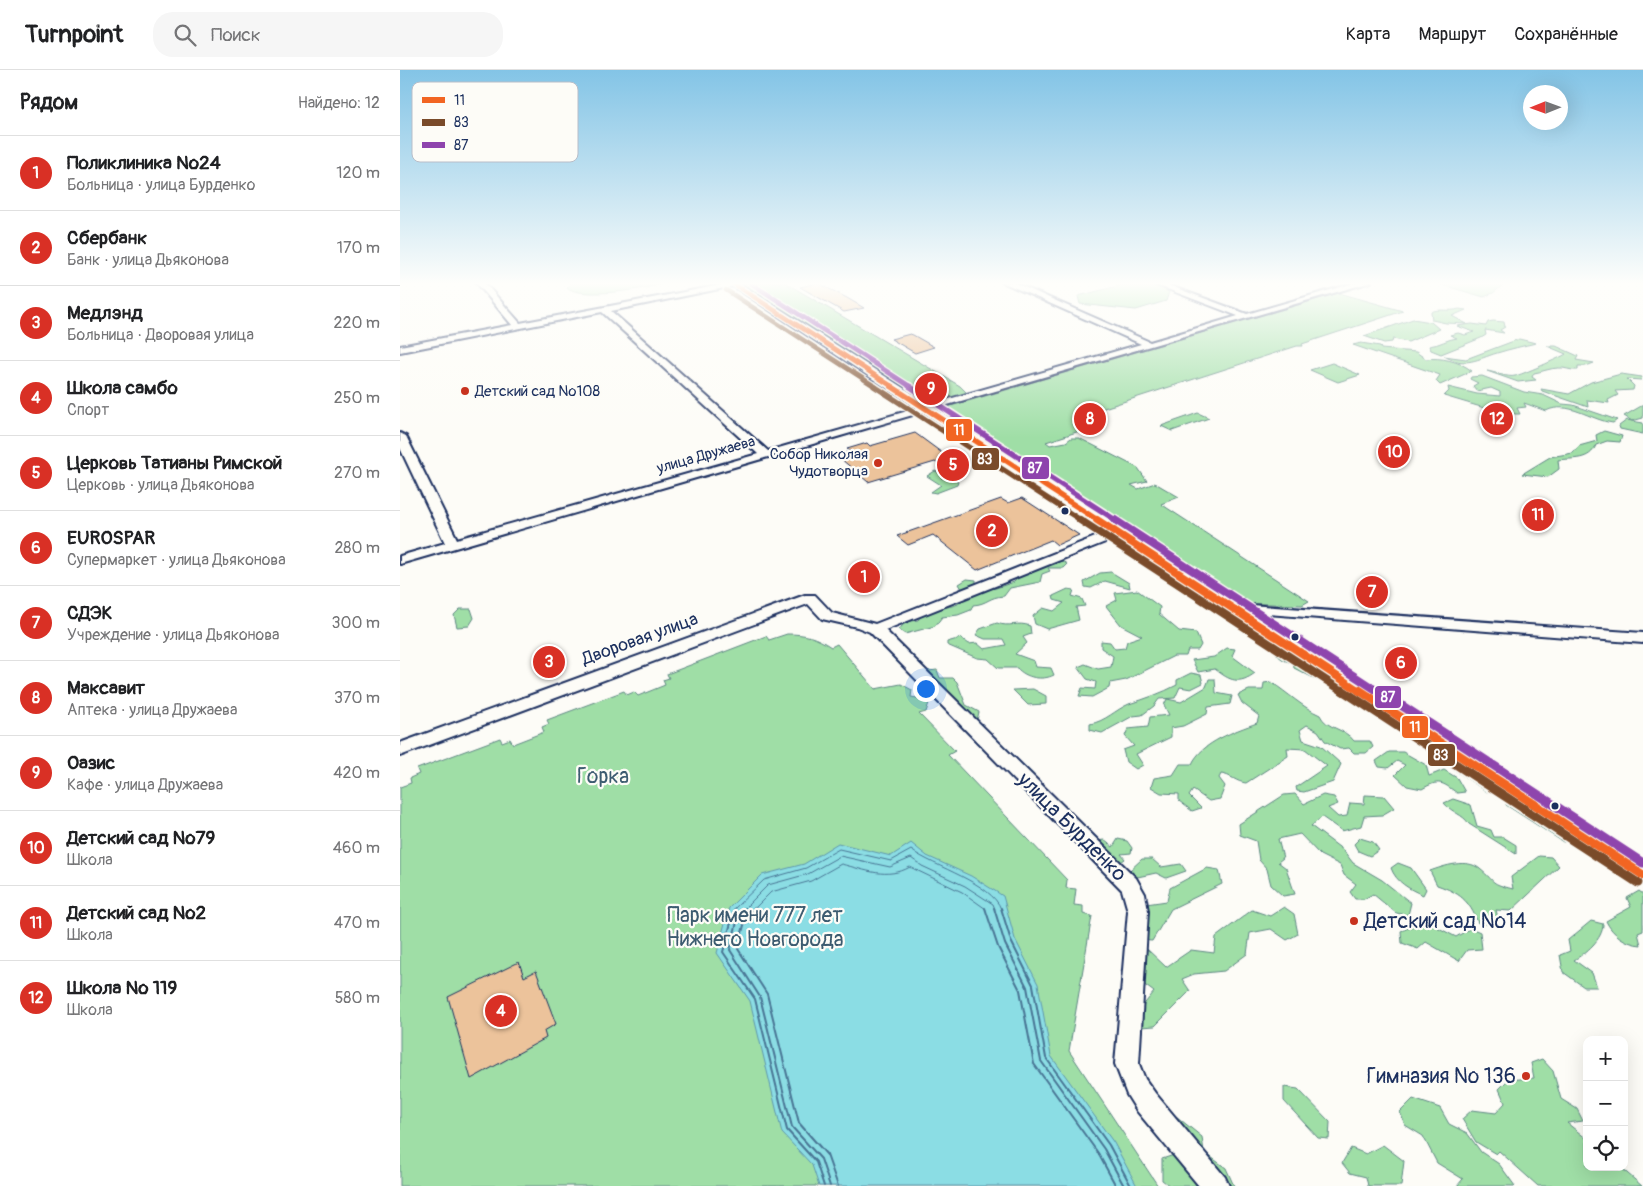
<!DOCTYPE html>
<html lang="ru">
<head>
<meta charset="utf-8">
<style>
  :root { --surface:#fff; --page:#f6f6f6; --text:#202124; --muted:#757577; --line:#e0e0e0; --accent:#d93025 }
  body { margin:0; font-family:Pangolin,sans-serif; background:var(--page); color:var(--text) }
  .controls { position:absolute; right:15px; bottom:15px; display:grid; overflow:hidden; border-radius:10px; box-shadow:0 5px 20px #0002 }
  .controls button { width:45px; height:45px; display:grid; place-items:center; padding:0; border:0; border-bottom:1px solid var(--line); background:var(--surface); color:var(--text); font:25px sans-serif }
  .compass { position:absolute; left:1123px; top:15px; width:45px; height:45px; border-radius:50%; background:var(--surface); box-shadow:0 5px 20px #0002; rotate:269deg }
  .you { position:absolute; left:525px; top:618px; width:18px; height:18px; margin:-12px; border:4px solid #fff; border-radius:50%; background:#1a73e8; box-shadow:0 0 0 8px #1a73e833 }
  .badge { display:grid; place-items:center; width:32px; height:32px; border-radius:50%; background:var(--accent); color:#fff; font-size:16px; font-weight:700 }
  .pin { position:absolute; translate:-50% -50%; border:2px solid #fff; box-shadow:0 1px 5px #0006 }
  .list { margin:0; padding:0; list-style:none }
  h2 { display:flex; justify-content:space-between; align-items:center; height:65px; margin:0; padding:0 20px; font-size:21px }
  h2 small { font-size:16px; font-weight:400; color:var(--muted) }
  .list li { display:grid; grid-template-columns:32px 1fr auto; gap:15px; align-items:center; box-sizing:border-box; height:75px; padding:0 20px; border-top:1px solid var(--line) }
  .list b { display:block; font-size:19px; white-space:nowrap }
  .list p { margin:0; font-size:16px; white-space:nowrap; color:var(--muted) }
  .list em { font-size:16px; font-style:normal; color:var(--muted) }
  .icon { flex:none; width:28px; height:28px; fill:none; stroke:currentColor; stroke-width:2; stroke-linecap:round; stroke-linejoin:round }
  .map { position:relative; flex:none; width:1243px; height:1116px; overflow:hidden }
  header { display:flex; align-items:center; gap:30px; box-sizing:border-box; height:70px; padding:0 25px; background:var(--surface); border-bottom:1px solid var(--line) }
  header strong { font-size:24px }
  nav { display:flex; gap:28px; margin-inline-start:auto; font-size:18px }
  .search { width:350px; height:45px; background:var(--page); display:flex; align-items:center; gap:12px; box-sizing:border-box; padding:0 18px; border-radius:20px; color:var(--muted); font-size:19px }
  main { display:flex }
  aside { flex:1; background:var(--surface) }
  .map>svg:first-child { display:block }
  .green { fill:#9fdea6; stroke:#5d8682 }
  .water { fill:#8bdde4; stroke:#5e97ae }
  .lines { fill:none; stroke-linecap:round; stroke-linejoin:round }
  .shore-far1 { stroke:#487594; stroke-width:1 }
  .shore { stroke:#487594; stroke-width:2 }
  .building { fill:#ecc39b; stroke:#1b2f5e }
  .minor-casing { stroke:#1b2f5e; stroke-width:4 }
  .major-casing { stroke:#1b2f5e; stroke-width:3 }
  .minor { fill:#fdfcf7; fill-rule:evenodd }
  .major { fill:#fdfcf7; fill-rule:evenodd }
  .bus-1-far3-casing { stroke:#fdfcf7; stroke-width:7 }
  .bus-1-far2-casing { stroke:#fdfcf7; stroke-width:9 }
  .bus-1-far1-casing { stroke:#fdfcf7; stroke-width:11 }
  .bus-1-casing { stroke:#fdfcf7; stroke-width:13 }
  .bus-2-far3-casing { stroke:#fdfcf7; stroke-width:7 }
  .bus-2-far2-casing { stroke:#fdfcf7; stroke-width:9 }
  .bus-2-far1-casing { stroke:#fdfcf7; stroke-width:11 }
  .bus-2-casing { stroke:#fdfcf7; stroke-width:13 }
  .bus-3-far3-casing { stroke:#fdfcf7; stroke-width:7 }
  .bus-3-far2-casing { stroke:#fdfcf7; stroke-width:9 }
  .bus-3-far1-casing { stroke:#fdfcf7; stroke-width:11 }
  .bus-3-casing { stroke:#fdfcf7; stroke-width:13 }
  .bus-1-far3 { stroke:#f26522; stroke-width:4.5 }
  .bus-1-far2 { stroke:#f26522; stroke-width:5.5 }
  .bus-1-far1 { stroke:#f26522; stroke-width:8 }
  .bus-1 { stroke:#f26522; stroke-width:9 }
  .bus-2-far3 { stroke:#7a4b2a; stroke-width:4.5 }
  .bus-2-far2 { stroke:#7a4b2a; stroke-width:5.5 }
  .bus-2-far1 { stroke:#7a4b2a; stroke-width:8 }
  .bus-2 { stroke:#7a4b2a; stroke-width:9 }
  .bus-3-far3 { stroke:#8e44ad; stroke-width:4.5 }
  .bus-3-far2 { stroke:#8e44ad; stroke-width:5.5 }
  .bus-3-far1 { stroke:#8e44ad; stroke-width:8 }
  .bus-3 { stroke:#8e44ad; stroke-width:9 }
  .poi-dot { fill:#c8321e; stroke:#fdfcf7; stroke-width:2 }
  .bus-dot { fill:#1b2f5e; stroke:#fdfcf7; stroke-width:2 }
  .labels { text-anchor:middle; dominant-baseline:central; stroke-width:4.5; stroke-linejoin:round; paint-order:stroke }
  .far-poi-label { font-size:15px; fill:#1b2f5e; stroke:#fdfcf7; text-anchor:start }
  .far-street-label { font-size:15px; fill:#1b2f5e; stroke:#fdfcf7 }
  .street-label { font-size:18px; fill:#1b2f5e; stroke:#fdfcf7 }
  .near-park-label { font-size:21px; fill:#3c5b70; stroke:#fdfcf7 }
  .near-street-label { font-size:21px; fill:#1b2f5e; stroke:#fdfcf7 }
  .near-poi-label { font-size:21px; fill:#1b2f5e; stroke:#fdfcf7; text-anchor:start }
  .key { fill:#fdfcf7; stroke:#b9bec9; stroke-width:1 }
  .key-label { font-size:14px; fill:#1b2f5e }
  .line-badge { stroke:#fdfcf7; stroke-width:2 }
  .badge-label { font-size:14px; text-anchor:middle; font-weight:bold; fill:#fff }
</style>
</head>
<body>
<header>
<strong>Turnpoint</strong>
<div class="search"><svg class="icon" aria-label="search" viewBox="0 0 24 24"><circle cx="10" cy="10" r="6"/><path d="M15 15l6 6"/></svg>Поиск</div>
<nav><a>Карта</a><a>Маршрут</a><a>Сохранённые</a></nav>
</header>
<main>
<aside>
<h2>Рядом<small>Найдено: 12</small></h2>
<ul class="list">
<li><span class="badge">1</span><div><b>Поликлиника №24</b><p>Больница · улица Бурденко</p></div><em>120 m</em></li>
<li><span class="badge">2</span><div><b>Сбербанк</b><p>Банк · улица Дьяконова</p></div><em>170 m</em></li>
<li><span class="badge">3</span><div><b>Медлэнд</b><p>Больница · Дворовая улица</p></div><em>220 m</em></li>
<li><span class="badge">4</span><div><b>Школа самбо</b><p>Спорт</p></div><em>250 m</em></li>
<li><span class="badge">5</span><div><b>Церковь Татианы Римской</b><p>Церковь · улица Дьяконова</p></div><em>270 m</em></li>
<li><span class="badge">6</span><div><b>EUROSPAR</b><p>Супермаркет · улица Дьяконова</p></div><em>280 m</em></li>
<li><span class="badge">7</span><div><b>СДЭК</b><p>Учреждение · улица Дьяконова</p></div><em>300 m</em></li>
<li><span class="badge">8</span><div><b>Максавит</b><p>Аптека · улица Дружаева</p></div><em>370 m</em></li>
<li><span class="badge">9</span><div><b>Оазис</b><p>Кафе · улица Дружаева</p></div><em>420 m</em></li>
<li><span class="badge">10</span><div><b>Детский сад №79</b><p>Школа</p></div><em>460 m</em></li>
<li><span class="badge">11</span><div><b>Детский сад №2</b><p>Школа</p></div><em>470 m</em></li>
<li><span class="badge">12</span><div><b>Школа № 119</b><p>Школа</p></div><em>580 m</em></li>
</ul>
</aside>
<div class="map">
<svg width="1243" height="1116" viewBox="0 0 1243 1116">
  <rect width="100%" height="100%" fill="#fdfcf7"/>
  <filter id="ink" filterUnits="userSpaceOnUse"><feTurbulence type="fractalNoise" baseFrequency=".02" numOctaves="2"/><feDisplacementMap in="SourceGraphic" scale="10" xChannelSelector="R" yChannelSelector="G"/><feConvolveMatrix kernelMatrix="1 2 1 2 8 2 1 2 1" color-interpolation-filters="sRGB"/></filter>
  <g filter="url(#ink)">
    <!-- green -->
    <g class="green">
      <path d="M173,212h95c-17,7 -90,18 -101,5z"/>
      <path d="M335,212h49l176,104 7,7 -31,10 -12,-1z"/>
      <path d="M734,212h9l26,10 -3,9 -30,9 -56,-6 -2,-8z"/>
      <path d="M1032,212h68l2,4 -9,7 -9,4z"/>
      <path d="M939,223l64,18 -101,33 1,2h-6l-221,71 16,10 -46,15 4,3 16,-3 5,-4h8l59,30 9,13 -16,4 7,4 17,-6 24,14 -18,7 148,97 -7,4 -66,-2 -295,-191 3,-4z"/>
      <path d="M1059,239l7,1 -14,6 15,8 -21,-1 -14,-3 -1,-8c8,-4 19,0 28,-3z"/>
      <path d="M1013,249l18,3 8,7 -31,13 -15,-3 -1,3 -8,1 -20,-7z"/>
      <path d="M1093,251l11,1 1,5 -5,3 4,3 -19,-3 1,5 -5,3 -40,16 -10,-4 -2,-4c11,-1 18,-7 28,-8l-7,-3 8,-2 7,2 9,-3 -17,-6 15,-2 14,2 2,-4z"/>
      <path d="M1119,269l17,4c-13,3 -26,6 -39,10 -20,6 -31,15 -53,3l22,3z"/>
      <path d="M961,273l19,3 1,3 35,3 10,7c14,-2 34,2 46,12l-32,14 -4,-4 4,-6 -87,-30z"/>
      <path d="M1147,276h9l22,10 -2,4 18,3 -8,3h-8v4c-8,1 -13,-3 -20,-2 -7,0 -17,4 -24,5l-2,4 4,3 -18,2 -31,-11c8,1 21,7 28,5 6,-1 47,-19 51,-22z"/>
      <path d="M932,293l28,12 -22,7 -28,-12z"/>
      <path d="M1221,304l21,3 -1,3 -14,-1 7,7 -1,4 -18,1 3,4 -10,5 1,3 -22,-3 1,7 -46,-16 -1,-2 28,5 22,-12z"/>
      <path d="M1082,306l42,16 19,3 19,9 11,1 44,15 -4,3c-23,-3 -45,-23 -67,-12l-22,-8 2,4 -9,1 3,6h-10l-7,5 -22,-12 -37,-11 5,-5 -1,-4 29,7 23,2v-4l-9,-4 -14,3 -4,-5 5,-3 -8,-4 1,-2z"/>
      <path d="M1243,335v13l-11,3 11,2v11l-23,-5 -1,-3 8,-6 5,1 -8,-5z"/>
      <path d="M798,343l11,5 -37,13 -11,-5z"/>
      <path d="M1204,361l18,5 -2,6 -13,-1 -11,4c-6,16 -23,13 -38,15l1,9 -11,8 -26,-3 28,-17 23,-4 6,-7 18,-5 -1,-6z"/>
      <path d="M535,401l7,3 -1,4 12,1 5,3 -1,3 -21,8 -5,-1 10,-7 -14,-9z"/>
      <path d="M662,491l5,3 -4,4h-15l2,3 -8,3 -2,8 -30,6 -6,8c-16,1 -16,8 -31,9l-2,5 -13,5 -16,2 -7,9 -30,8 -6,-4 6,-8 13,-2c9,-14 25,-10 40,-16l1,-6 15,-3 -1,-6h-11l-3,-5 8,-5 9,1v4l4,4h16l18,-6 11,-12 8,-2 8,1 8,-5z"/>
      <path d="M711,502l18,11 1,5 -25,-7 -14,7 -6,-1 -1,-5 16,-9z"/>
      <path d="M668,519l6,1 -2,6 10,3 3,7 -9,1 3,13 -32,9 -12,-5 -2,-8 10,-8 11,3 10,-8 -10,-3 -1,-4z"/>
      <path d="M737,520l23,17 -1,7 20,17 17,2 5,12 -3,5h-10l-2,6h-12l-48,24 -16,3 -1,5 -17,9 -13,-1 3,-8 13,1 1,-7 -9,-3 -9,-12 7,-3 13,5 13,-2 2,-11 -12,-8v-7l9,1 5,7 10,-1 2,-7 15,-5 -21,-11 -15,-19 11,-6 -2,-7z"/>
      <path d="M60,539h11l3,9 -5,8 -12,1 -3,-12z"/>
      <path d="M597,553c12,5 21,-2 33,3l1,8 -8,3 4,6 -12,11 19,7 2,6 15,1 3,7c-12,6 -28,3 -37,-7h-19l-10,-9 -11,-1 -30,-13v-3l14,-4 8,6 8,-1 7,6 22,-4 -3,-6h-18l-9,-4 4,-6z"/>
      <path d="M387,564c19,0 29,3 44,13l6,-3 38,45 26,-5 11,6 -1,7 19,3 -4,12 -7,2 36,37 -7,4 119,125 -1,8 10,1 -2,16 9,1v8l9,2 -23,135 89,135h-758v-399l11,-4 -1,-5 9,-4 -2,-5 83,-31 2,4 8,-3 3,5 31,-12 -2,-5 7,-3 -2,-4 77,-29 3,4 7,-3 4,4 27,-11 -2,-5 6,-2 -2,-4 99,-38 3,4z"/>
      <path d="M852,565c12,0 13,7 21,13 4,3 12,4 17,6l2,5 30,18 2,4h-5l-25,-13 -1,-5c-11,-2 -14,-6 -21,-14 -4,-4 -13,-7 -19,-11z"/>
      <path d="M827,578l8,1 -3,7 23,17c-16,12 -25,8 -40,-4l-17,3 -6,-12 22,-3z"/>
      <path d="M537,600l3,8h13l4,4 9,23 13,7 -2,8 -14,-5 -3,-11 -11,-3 -25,-25 4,-5z"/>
      <path d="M791,603l10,2 2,8 -12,6 -11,-2 -5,11 -16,1 -5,7 -12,9 -9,1 -31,17 -12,-3v-6c16,-3 25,-14 39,-20 16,-5 33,-11 48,-19v-5z"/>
      <path d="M809,609h6l1,14 16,3 -2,8 -22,3 -1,7 -24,12 -12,2v9l-35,17 7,11 -7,4 -10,-7 -3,-12 11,-4 -9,-10 3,-7 20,-2 2,-10 19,-2 -5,-10 3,-6 14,3 25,-15z"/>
      <path d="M871,612c17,11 31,25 49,33 6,14 25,13 34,26h16l3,6 -7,6h-12l-5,-5 -9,1 -15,-8 -7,-10 -11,-6 -7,5 3,10 18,6 20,18 -8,18 -29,10 -7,-1 -1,-4 31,-21 -22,-17 -18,-1 1,8 -42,27c-10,-1 -15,-8 -25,-9l-2,4 6,8 -5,13 -11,2 -16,-11 -4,6 12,12 -9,3 -13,-10v-7l-18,-1 -10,-6 3,-9 19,-3 7,-11h12c10,-22 43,-33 65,-41l2,-7 -17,-13 -4,-8 11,-5h14l1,-7z"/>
      <path d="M633,619l13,7v8l-18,1 -15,-15z"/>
      <path d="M1009,670l6,1 75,51h-3z"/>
      <path d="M989,682h14l23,13 3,11 15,-6 13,8 8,14 -8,1c-15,-11 -18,-14 -35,-4l-15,-3 -12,-11 10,-10 -8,-4 -9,7 -9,-1 -3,-6z"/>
      <path d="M895,724l9,10 19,-9 11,2 4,7 -10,4 10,9 9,-1 3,-13 14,1 1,-9 19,1 10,12 -12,7 -18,1 -3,10 -19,5 -20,-14 -11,9 32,24 10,13 29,17 29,23 -3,12 -12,-2 -23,-19 -9,5h-9l-5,-7 6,-8 -12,-9 -4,-10 -20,-10 -20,-21 -22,5 5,19 -5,4 8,6 9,26 -12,2 -12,-11 -4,-16 -8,-9 -3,-19 -16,-6 -1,-11 45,-29z"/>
      <path d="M1053,729l18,6 6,21 14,4 3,7h9l13,8v9l-47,-30c-6,-10 -17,-11 -25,-21z"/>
      <path d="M1105,731h5l56,37 2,4h-5l-57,-37z"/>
      <path d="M960,768l13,4 6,8 -9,6 -12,-5 -4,-7z"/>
      <path d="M718,769l9,2 5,7 -1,5 -10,1 4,5 -7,5 -22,-23 8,-1 9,7z"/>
      <path d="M1139,786l12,1 8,9 -48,45 -15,-1 2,8 -11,6 -9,-1c-9,-23 -18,-30 -41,-38l-7,-14c14,-5 37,-13 50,-2 17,14 9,14 33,20l-2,-12z"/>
      <path d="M742,789h10l9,8 20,-3 5,7 -20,7 -10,-5 -23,5 -4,-7z"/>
      <path d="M998,793l13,5 15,21 -3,6c-14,-6 -27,-13 -32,-27z"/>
      <path d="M807,798l12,2 3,14 -51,25 -19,32 -15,-1 9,-36 21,-3 3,-13z"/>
      <path d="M1239,821l4,3v37l-5,2 3,12c-15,-1 -29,-11 -35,-24l25,-14 -4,-9z"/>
      <path d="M884,837l10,7 4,20 -11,6 -16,-11 -21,4 -3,21 -23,17 -30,3 -12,5 8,12 -35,35 -15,1 -3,-14 17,-21 -20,-15 2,-25 11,-3 19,18 25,-17 23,3 2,-16 36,-27 18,6z"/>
      <path d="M1191,851l12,3c0,15 -17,29 -29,36l18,13 5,14h-13l-21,-15 -3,-17 10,-4 -2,-11z"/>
      <path d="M1018,854l15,1 23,12 15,-9 9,4 2,17 -15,1 -8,11 -33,-19 -8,7 -16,-6 -1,-12z"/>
      <path d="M1142,989l11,12 8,28 16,10 6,12 -16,2 20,16v28h33l22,19h-104l-39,-35 -3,3 -20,-12 -14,-23 10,-9 24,3 9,-10 -6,-14 9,-9 26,-2 -3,-15z"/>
      <path d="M884,1017l14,2 32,33 -1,17 -11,-1 -34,-37z"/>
      <path d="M1013,1029l27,9 9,16 18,9 14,19 18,12 16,22h-58l6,-7 -26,-16 -14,-27 -18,-11 -5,-13z"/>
      <path d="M776,1046l26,21 2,15 22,16 8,18h-64l-8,-6v-21l18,-6 -14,-33z"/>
      <path d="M983,1075l21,16 -3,25h-33l-2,-9 -16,-4 -8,-10 9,-15 15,6z"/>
    </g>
    <!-- water -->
    <path class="water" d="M438,773l53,13 20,-13 16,13 44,20 32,20 12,43 23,45 13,72 63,87 23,43h-318l-7,-21 -30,-32 -32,-132 -33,-48 12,-45 33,-33 42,-11z"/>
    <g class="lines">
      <!-- shore-far1 -->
      <g class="shore-far1">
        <path d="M334,839l30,-29 42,-12 33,-19 52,12 20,-11c23,17 81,33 90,59"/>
        <path d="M344,839l24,-24 40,-11 32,-18 50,11 21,-9 11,8 43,20 28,18 2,5"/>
        <path d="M354,839l17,-17 40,-11 30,-17c25,6 46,16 69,3l52,25 24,17"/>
      </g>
      <!-- shore -->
      <g class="shore">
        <path d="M335,838l-12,44 32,47 32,131 29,32 8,24"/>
        <path d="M345,838l-6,6 -9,36 30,47 32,130 29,32 9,27"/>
        <path d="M355,838l-9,9 -8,32 29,45 32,129 28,32 11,31"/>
        <path d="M585,838l13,39 22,43 14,74 64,89 18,33"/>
        <path d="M594,838l11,36 22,43 14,74 63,88 20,37"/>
        <path d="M601,838l10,33 22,44 13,73 63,87 22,41"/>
      </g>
    </g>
    <!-- building -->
    <g class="building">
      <path d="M418,213l29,15 17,10 -20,4 -44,-25z"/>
      <path d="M510,264l3,1 21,12 -19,6 -24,-14z"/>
      <path d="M515,363l34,25 5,-1 10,8 -14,5 -15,-8 -67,20 -27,-23 5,-2 -3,-3 7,-3 -3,-2 20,-6 3,3z"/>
      <path d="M622,428l57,37 -22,10 -6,-5 -74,30 -44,-35 -25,10 -11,-9 104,-37 7,4z"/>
      <path d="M119,892l5,15 12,-6 20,53 -12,7 2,7 -75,41 -23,-82z"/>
    </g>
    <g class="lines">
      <defs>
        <g id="minor">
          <path d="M76,212h8l36,41 217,-41 1,2 -4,2 -123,25 157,140 373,-107 -139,-62h11l137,60 88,-26 -89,-34h11l87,32 111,-32h13l-971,282v-8l45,-13 -45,-95v-15l6,3 51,103 301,-85 -156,-142 -202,40v-6l112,-21z"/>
          <path d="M718,458l7,4 -2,3 -238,95 251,248 9,16 3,17 -9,153 6,15 10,14 70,84 4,9h-30l-62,-75 -10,-16 -12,-31 13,-153 -6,-21 -252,-258 -13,-5 -35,-8 -14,-15 -408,152v-13l405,-148h10l17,18 43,11z"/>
          <path d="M834,534l409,29v10l-414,-32 -2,-3 2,-3z"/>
        </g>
        <path id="major" d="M326,212h12l905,580v23l-9,-3z"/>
      </defs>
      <!-- minor casing -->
      <use href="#minor" class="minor-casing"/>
      <!-- major casing -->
      <use href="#major" class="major-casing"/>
      <!-- minor -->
      <use href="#minor" class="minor"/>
      <!-- major -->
      <use href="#major" class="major"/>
      <defs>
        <path id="bus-1-far3" d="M331,212l162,105"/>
        <path id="bus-1-far2" d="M491,316l208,135"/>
        <path id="bus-1-far1" d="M697,450l264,172"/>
        <path id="bus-1" d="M959,620l284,185"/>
        <path id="bus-2-far3" d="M326,220l150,97"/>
        <path id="bus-2-far2" d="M474,316l208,135"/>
        <path id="bus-2-far1" d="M680,450l264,172"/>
        <path id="bus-2" d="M942,620l296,193"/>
        <path id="bus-3-far3" d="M349,212l162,105"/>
        <path id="bus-3-far2" d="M509,316l208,135"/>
        <path id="bus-3-far1" d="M715,450l264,172"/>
        <path id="bus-3" d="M978,620l265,173"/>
      </defs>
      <!-- bus-1-far3 casing -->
      <use href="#bus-1-far3" class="bus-1-far3-casing"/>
      <!-- bus-1-far2 casing -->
      <use href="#bus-1-far2" class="bus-1-far2-casing"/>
      <!-- bus-1-far1 casing -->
      <use href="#bus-1-far1" class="bus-1-far1-casing"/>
      <!-- bus-1 casing -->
      <use href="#bus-1" class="bus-1-casing"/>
      <!-- bus-2-far3 casing -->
      <use href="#bus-2-far3" class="bus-2-far3-casing"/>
      <!-- bus-2-far2 casing -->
      <use href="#bus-2-far2" class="bus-2-far2-casing"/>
      <!-- bus-2-far1 casing -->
      <use href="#bus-2-far1" class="bus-2-far1-casing"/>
      <!-- bus-2 casing -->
      <use href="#bus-2" class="bus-2-casing"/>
      <!-- bus-3-far3 casing -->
      <use href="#bus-3-far3" class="bus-3-far3-casing"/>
      <!-- bus-3-far2 casing -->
      <use href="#bus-3-far2" class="bus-3-far2-casing"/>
      <!-- bus-3-far1 casing -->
      <use href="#bus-3-far1" class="bus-3-far1-casing"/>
      <!-- bus-3 casing -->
      <use href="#bus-3" class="bus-3-casing"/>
      <!-- bus-1-far3 -->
      <use href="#bus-1-far3" class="bus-1-far3"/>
      <!-- bus-1-far2 -->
      <use href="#bus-1-far2" class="bus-1-far2"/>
      <!-- bus-1-far1 -->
      <use href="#bus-1-far1" class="bus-1-far1"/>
      <!-- bus-1 -->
      <use href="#bus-1" class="bus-1"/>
      <!-- bus-2-far3 -->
      <use href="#bus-2-far3" class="bus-2-far3"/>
      <!-- bus-2-far2 -->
      <use href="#bus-2-far2" class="bus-2-far2"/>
      <!-- bus-2-far1 -->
      <use href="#bus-2-far1" class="bus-2-far1"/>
      <!-- bus-2 -->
      <use href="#bus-2" class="bus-2"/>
      <!-- bus-3-far3 -->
      <use href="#bus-3-far3" class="bus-3-far3"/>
      <!-- bus-3-far2 -->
      <use href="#bus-3-far2" class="bus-3-far2"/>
      <!-- bus-3-far1 -->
      <use href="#bus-3-far1" class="bus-3-far1"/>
      <!-- bus-3 -->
      <use href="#bus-3" class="bus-3"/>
    </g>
  </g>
  <!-- sky -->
  <linearGradient id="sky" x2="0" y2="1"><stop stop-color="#83c4e6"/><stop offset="0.58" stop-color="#fefefb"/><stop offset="1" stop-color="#fefefb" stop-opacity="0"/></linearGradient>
  <rect width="1243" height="368" fill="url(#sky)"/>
  <!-- markers -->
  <g class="poi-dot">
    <circle cx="65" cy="321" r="5"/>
    <circle cx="478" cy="393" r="5"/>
    <circle cx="954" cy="851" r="5"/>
    <circle cx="1126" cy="1006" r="5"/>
  </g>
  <g class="bus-dot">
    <circle cx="665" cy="441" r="4.5"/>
    <circle cx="895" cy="567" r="4.5"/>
    <circle cx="1155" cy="736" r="4.5"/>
  </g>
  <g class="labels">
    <!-- far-poi labels -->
    <g class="far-poi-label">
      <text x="75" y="321">Детский сад №108</text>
      <text x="468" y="384" text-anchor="end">Собор Николая<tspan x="468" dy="17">Чудотворца</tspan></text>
    </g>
    <!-- far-street labels -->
    <g class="far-street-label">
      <text transform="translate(306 385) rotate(-16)">улица Дружаева</text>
    </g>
    <!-- street labels -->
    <g class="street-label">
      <text transform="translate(240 569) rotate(-20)">Дворовая улица</text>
    </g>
    <!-- near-park labels -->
    <g class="near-park-label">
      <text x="203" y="706">Горка</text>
      <text x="355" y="845">Парк имени 777 лет<tspan x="355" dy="24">Нижнего Новгорода</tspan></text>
    </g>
    <!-- near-street labels -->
    <g class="near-street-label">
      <text transform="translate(672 757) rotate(45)">улица Бурденко</text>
    </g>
    <!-- near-poi labels -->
    <g class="near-poi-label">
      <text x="964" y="851">Детский сад №14</text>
      <text x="1116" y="1006" text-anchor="end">Гимназия № 136</text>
    </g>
  </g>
  <!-- legend -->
  <rect x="12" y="12" width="166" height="80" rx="8" class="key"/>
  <rect x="22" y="27" width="23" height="6" fill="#f26522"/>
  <rect x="22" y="49" width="23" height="7" fill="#7a4b2a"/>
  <rect x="22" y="72" width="23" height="6" fill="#8e44ad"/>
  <g class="key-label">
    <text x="54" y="35">11</text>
    <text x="54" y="57">83</text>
    <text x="54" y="80">87</text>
  </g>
  <g class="line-badge">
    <rect x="545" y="348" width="28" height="24" rx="5" fill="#f26522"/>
    <rect x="571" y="377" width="29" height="24" rx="5" fill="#7a4b2a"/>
    <rect x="621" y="386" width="29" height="24" rx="5" fill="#8e44ad"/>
    <rect x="974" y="615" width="28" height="24" rx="5" fill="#8e44ad"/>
    <rect x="1001" y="645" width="28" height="24" rx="5" fill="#f26522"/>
    <rect x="1027" y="673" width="29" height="24" rx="5" fill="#7a4b2a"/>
  </g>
  <g class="badge-label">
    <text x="559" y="365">11</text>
    <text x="585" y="394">83</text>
    <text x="635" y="403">87</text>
    <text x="988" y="632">87</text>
    <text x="1015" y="662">11</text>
    <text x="1041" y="690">83</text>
  </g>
</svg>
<div class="controls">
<button>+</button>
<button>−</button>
<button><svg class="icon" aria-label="locate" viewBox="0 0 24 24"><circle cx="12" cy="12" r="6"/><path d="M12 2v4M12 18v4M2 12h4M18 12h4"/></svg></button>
</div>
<svg class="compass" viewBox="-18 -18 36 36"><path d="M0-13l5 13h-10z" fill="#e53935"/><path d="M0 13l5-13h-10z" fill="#757577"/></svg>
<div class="you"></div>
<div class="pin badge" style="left:464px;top:507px">1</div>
<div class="pin badge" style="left:592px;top:461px">2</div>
<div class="pin badge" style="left:149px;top:592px">3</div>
<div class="pin badge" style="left:101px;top:941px">4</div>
<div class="pin badge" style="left:553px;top:395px">5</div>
<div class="pin badge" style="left:1001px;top:593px">6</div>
<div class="pin badge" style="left:972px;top:522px">7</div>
<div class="pin badge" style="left:690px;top:349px">8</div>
<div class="pin badge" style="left:531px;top:319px">9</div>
<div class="pin badge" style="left:994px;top:382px">10</div>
<div class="pin badge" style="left:1138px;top:445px">11</div>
<div class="pin badge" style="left:1097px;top:349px">12</div>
</div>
</main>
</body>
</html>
